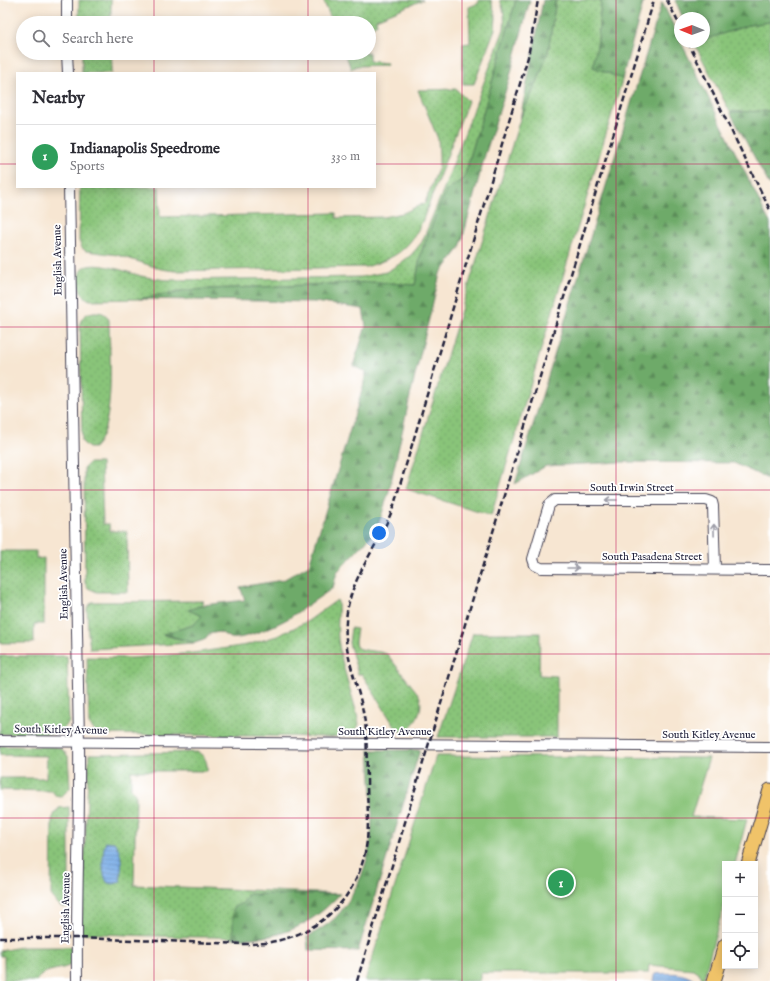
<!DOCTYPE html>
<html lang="en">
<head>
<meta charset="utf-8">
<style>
  :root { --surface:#fff; --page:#f2f2f3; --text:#2b2b33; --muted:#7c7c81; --line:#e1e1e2; --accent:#d1495b }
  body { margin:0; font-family:"IM FELL English",serif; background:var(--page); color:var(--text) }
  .controls { position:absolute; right:12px; bottom:12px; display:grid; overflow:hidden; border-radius:0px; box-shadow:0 2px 10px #0003 }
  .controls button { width:36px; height:36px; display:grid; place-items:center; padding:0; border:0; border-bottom:1px solid var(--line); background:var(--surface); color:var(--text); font:20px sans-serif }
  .compass { position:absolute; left:674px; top:12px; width:36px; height:36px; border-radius:50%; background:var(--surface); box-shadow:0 2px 10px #0003; rotate:271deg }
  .you { position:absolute; left:379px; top:533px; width:14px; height:14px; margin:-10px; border:3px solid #fff; border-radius:50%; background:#1a73e8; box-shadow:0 0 0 6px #1a73e833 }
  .badge { display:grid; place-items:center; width:26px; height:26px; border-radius:50%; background:var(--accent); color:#fff; font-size:13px; font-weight:700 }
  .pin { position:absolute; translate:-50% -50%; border:2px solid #fff; box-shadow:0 1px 4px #0006 }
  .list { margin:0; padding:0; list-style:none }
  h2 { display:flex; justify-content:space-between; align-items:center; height:52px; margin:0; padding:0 16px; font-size:17px }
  h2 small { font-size:13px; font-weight:400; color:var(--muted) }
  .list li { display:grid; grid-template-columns:26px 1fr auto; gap:12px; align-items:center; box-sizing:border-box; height:64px; padding:0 16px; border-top:1px solid var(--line) }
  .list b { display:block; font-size:15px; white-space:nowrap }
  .list p { margin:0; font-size:13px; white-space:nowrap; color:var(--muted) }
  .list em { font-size:13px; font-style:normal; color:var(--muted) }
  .icon { flex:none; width:22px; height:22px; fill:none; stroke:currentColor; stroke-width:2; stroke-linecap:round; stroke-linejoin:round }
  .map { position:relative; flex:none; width:770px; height:981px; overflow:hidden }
  .search { position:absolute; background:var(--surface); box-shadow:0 2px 10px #0003; left:16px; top:16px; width:360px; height:44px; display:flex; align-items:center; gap:10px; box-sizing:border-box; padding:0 14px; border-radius:22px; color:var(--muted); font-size:15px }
  .panel { position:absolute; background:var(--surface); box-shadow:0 2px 10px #0003; left:16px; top:72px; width:360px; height:116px; border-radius:0px }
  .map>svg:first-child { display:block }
  .grass { fill:url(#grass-dots); stroke:#56735a }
  .forest { fill:url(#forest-firs); stroke:#486652 }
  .pitch { fill:#89c479; stroke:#56735a }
  .water { fill:url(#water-rules); stroke:#4e6892 }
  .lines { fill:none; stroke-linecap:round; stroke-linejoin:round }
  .minor-casing { stroke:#423f52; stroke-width:12 }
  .major-casing { stroke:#423f52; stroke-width:15 }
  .minor { stroke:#fff; stroke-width:10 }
  .major { stroke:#f0c369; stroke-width:13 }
  .rail { stroke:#22223b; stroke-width:2.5; stroke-dasharray:6 3; stroke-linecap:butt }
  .oneway { stroke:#9c9ca7 }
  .grid { fill:none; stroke:#c2185b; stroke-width:1; stroke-opacity:0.55 }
  .labels { text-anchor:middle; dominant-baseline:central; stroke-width:3.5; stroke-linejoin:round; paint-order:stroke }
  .street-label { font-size:11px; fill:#22223b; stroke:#fff }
</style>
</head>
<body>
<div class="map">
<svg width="770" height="981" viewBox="0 0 770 981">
  <defs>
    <pattern id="grass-dots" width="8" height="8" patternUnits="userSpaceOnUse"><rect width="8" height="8" fill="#89c479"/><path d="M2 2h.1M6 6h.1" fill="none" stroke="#76a86a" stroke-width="1.8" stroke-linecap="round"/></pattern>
    <pattern id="forest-firs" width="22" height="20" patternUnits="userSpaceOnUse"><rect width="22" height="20" fill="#6eaa69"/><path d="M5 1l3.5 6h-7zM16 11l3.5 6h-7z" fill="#5a8a58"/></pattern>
    <pattern id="water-rules" width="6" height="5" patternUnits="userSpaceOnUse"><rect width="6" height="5" fill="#7baee8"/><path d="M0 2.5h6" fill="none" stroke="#648dbd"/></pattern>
  </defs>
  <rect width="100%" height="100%" fill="#fff"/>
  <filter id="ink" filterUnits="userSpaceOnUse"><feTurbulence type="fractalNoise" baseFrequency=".025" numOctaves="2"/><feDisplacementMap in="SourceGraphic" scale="8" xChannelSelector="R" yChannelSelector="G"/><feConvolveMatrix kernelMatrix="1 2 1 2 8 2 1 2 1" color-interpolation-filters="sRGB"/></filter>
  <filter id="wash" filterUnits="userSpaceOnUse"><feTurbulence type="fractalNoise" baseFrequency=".012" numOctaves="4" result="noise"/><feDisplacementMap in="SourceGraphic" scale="16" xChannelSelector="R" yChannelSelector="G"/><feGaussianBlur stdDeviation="0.9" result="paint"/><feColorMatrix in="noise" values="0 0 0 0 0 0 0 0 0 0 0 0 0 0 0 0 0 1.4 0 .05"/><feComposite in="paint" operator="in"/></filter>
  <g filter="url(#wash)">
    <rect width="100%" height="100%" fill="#f7e6d2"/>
    <!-- grass -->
    <g class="grass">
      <rect x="79" y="0" width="32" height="23"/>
      <path d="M323,0h100l-47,19 1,5 -8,5v-6h-36z"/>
      <path d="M478,0h13l5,18 -1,11 -21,55h-11v-40l7,-1 -1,-36 10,-4z"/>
      <path d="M500,0h16l-52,178 -18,13 -7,16 -18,46 -6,32 -38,-3 -191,8 -47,9 -49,1c-11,-4 -16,-23 -7,-32 13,-8 44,4 58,8 11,2 21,4 32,4l188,-3 25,-5 12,-7 13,-10 11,-13 22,-54 60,-159c1,-11 0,-19 -4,-29z"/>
      <path d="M556,0h45l-3,40 -5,27 30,10 -132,439 -85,-27 114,-370 18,-39 10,-28z"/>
      <path d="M770,22v89l-40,1 -36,-69 10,-1v-2l45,-15z"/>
      <rect x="82" y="53" width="30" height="20"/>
      <path d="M345,53h24v8l18,2 -1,2 -30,1 -5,3z"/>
      <path d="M456,89l12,12 -46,121c-13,28 -27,36 -56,45l-191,4 -14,-2 -43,-14 -32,-4 -4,-3 -3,-7 1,-54h79l1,30 176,-4v5l47,-1 20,-4 22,-10 14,-37v-11l-1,-16 -20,-49z"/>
      <path d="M94,312c8,0 12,1 15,8 0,30 8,106 -15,128h-5l-7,-6 -2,-119c2,-7 7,-10 14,-11z"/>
      <path d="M89,463h12l2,61h6l1,7h17l1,61h-31l-9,-4 -3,-5 -1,-115z"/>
      <path d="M0,551h36v8l8,-1v66h-10v19h-34z"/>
      <path d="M337,600l1,2c1,14 -2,29 1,43 4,27 15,53 20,79 -5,13 -15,11 -27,13l-235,-3 -8,-10 -2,-67 45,1 61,-5 54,-8 30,-9 31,-15z"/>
      <path d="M203,601v4l-14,5 13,6 -9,9 -29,10 31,8 -105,6 -2,-15 -1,-26 5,-6z"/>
      <path d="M351,628l6,1 -2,13 1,5c10,5 21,3 31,7l32,41c6,15 -4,26 -12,38l-10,-3 -35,-56h-4l-9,-31z"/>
      <path d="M473,633h67l-1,42 18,1v61h-119z"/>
      <path d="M0,656h67l2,66 -8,10 -12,2h-49z"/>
      <path d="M0,746l57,1 6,3 5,6 2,32 -8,8h-6l-4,-5 -52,-1v-12h46l1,-22 -47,-1z"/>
      <path d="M197,752c8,3 11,11 10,19h-76v17l5,8 -2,89 206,9c-17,18 -37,33 -61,40 -22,6 -44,4 -66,3 -44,0 -88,-2 -132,-4l8,-179z"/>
      <path d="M69,807v100c-9,3 -13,-6 -18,-12l1,-75 3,-7 4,-5z"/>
      <path d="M20,947h51v18c-14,7 -25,2 -35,16h-32v-25h-4v-5z"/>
    </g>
    <!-- forest -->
    <g class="forest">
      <path d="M516,0h14l-21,80 -24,75 -25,93 -20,26 -29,118 -22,99 -8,26 -6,15 -38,40 -4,16c-15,10 -29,20 -44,30 -10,6 -47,23 -58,20 -4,-1 -8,-5 -12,-6l-10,2 -5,6 -9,3 -32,-9 30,-9 9,-9 -14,-6 15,-5 42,-5 -5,-13 43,-7 26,-15 54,-178 3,-15 -13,-6 13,-40 -3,-17 -49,-7 -175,-3 47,-9 191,-8 38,3 6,-32 18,-46 7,-16 18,-13z"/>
      <path d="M543,0h13l-8,52 -10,28 -18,39z"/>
      <path d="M601,0h43l-22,79 -29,-12 5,-27z"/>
      <path d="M675,0h95v22l-21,3 -45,15v-22h-21z"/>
      <path d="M662,2l18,37v3h1l89,181v257l-36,-17 -112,-1 -76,4 -31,18z"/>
      <path d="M770,111v75l-40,-74z"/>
      <path d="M369,750h51l-62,201 -50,-1 -1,-13c10,-6 20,-11 28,-19 7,-7 13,-16 18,-25 26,-44 19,-94 16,-143z"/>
      <path d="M248,894h92c-31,34 -63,46 -107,44v-31l10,-4z"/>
    </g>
    <!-- pitch -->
    <path class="pitch" d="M436,756l273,2 -18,59 56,2 -12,45h-10v37l-22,79 -3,-6 -7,-5 -44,-4 -1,8h-168v8h-115z"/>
    <!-- water -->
    <g class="water">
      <path d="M106,841l8,1c9,9 8,28 6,40l-6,2 -6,-1c-7,-7 -6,-33 -2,-42z"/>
      <path d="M655,974c13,-1 30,-2 40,7h-42l1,-5z"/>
    </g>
  </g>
  <g filter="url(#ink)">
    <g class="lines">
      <defs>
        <g id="minor">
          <path d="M67,0v23"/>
          <path d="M67,53l1,20"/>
          <path d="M69,187l10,555c1,80 -3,159 -2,239"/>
          <path d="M715,569l-2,-63 -1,-4 -6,-2h-151l-6,5 -16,54 2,6 6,3 229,2"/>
          <path d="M0,741l770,6"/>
        </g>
        <g id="major">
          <path d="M748,864l22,-74"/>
          <path d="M714,981l11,-36"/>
        </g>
      </defs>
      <!-- minor casing -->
      <use href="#minor" class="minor-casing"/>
      <!-- major casing -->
      <use href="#major" class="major-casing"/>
      <!-- minor -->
      <use href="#minor" class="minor"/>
      <!-- major -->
      <use href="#major" class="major"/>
      <!-- rail -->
      <g class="rail">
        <path d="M667,0l13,26"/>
        <path d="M688,42l82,168"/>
        <path d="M0,938h77l168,6c63,1 114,-39 122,-103 2,-21 0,-42 0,-63 -1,-20 1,-41 -3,-61 -5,-32 -21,-62 -18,-95 2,-44 34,-76 48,-117l134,-448 10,-57"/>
        <path d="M357,981l297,-981"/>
      </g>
    </g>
    <!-- one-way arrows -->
    <defs><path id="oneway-shaft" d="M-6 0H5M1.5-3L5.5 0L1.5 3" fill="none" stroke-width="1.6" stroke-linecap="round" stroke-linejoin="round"/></defs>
    <g class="oneway">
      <use href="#oneway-shaft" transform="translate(611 500) rotate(-180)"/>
      <use href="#oneway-shaft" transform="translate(714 530) rotate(-91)"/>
      <use href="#oneway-shaft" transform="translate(573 568)"/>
    </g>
  </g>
  <!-- grid -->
  <path class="grid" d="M154,0v23M308,0v23M462,0v981M616,0v981M154,53v20M308,53v20M0,164h17M375,164h395M154,187v794M308,187v794M0,327h770M0,490h770M0,654h770M0,818h770"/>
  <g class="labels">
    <!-- street labels -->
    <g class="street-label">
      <text transform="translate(58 260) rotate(-91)">English Avenue</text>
      <text x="632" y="488">South Irwin Street</text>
      <text x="652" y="557">South Pasadena Street</text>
      <text transform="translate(64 584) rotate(-91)">English Avenue</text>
      <text transform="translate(61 730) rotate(1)">South Kitley Avenue</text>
      <text x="385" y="732">South Kitley Avenue</text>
      <text x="709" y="735">South Kitley Avenue</text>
      <text transform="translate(66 908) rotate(-89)">English Avenue</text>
    </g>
  </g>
</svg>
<div class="controls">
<button>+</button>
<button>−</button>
<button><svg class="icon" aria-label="locate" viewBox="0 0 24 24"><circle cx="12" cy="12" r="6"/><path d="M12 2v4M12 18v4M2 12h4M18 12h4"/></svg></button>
</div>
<svg class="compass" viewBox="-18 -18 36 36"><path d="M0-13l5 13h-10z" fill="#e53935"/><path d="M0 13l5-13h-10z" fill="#7c7c81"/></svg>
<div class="you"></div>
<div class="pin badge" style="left:561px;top:883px;background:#2e9e5b">1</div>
<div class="search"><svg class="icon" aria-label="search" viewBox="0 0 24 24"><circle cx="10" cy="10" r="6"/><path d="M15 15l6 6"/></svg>Search here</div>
<section class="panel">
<h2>Nearby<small></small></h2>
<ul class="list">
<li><span class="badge" style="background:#2e9e5b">1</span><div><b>Indianapolis Speedrome</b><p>Sports</p></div><em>330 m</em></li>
</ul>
</section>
</div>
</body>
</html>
